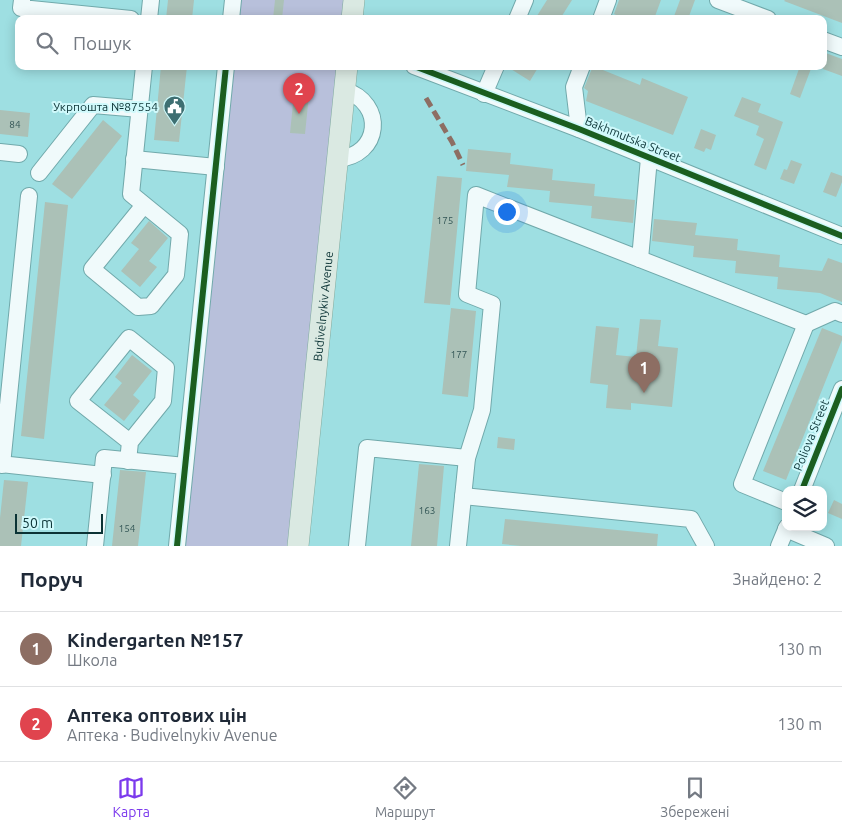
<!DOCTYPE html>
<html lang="uk">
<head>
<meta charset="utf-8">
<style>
  :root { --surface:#fff; --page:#f6f6f7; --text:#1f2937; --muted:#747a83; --line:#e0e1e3; --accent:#7c3aed }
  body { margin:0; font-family:Ubuntu,sans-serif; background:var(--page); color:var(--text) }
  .controls { position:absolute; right:15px; bottom:15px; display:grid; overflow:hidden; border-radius:10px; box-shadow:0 2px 12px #0003 }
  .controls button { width:45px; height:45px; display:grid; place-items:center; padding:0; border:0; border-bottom:1px solid var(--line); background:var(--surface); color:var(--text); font:25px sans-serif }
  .scale { position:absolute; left:15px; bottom:12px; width:88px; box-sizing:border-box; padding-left:5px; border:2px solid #0b3335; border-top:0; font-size:14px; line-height:18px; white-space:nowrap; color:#0b3335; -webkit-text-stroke:4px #cff9fb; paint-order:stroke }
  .you { position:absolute; left:506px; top:211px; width:18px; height:18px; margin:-12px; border:4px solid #fff; border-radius:50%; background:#1a73e8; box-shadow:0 0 0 8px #1a73e833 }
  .badge { display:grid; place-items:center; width:32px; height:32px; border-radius:50%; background:var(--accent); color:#fff; font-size:16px; font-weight:700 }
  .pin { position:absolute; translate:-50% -41px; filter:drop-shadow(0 1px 2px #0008) }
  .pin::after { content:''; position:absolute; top:26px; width:18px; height:15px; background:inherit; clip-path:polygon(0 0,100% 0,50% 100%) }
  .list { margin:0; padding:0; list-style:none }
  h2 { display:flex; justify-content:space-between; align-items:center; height:65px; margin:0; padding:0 20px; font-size:21px }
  h2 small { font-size:16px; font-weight:400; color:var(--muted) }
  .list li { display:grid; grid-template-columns:32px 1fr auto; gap:15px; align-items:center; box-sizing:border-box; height:75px; padding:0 20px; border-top:1px solid var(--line) }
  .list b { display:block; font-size:19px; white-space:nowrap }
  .list p { margin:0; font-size:16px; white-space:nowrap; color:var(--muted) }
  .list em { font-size:16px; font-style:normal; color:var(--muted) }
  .icon { flex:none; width:28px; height:28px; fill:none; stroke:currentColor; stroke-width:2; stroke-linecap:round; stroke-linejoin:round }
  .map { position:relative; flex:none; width:842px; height:546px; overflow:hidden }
  .search { position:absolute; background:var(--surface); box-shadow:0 2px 12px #0003; left:15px; right:15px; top:15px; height:55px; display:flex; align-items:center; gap:12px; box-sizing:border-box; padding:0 18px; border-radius:10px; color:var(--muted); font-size:19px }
  .sheet { height:215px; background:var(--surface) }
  nav { display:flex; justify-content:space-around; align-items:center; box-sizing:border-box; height:70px; border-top:1px solid var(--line); background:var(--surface); font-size:14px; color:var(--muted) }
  nav a { display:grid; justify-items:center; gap:2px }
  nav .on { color:var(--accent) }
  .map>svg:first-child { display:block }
  .green { fill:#b8c0db }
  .building { fill:#abc1b7 }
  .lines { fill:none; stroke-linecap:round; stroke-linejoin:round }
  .minor-casing { stroke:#71a9ab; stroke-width:18 }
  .major-casing { stroke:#81ab9f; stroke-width:22 }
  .minor { stroke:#f0fafb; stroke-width:16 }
  .major { stroke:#dae9e2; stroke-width:21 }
  .quiet { stroke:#8d6e63; stroke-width:5; stroke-dasharray:10 5; stroke-linecap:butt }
  .cycleway-casing { stroke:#cff9fb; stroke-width:9 }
  .cycleway { stroke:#1b5e20; stroke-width:6 }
  .labels { text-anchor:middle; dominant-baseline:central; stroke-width:4; stroke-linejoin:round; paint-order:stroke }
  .number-label { font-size:10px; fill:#335656 }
  .poi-label { font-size:12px; fill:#0b3335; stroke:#cff9fb; text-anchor:end }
  .street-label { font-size:12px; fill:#0b3335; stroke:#cff9fb }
</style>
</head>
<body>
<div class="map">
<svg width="842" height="546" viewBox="0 0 842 546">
  <rect width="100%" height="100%" fill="#9edfe2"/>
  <!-- green -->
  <g class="green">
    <path d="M238,0h109l-2,19h-109z"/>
    <path d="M231,66h109l-49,480h-109z"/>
  </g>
  <!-- building -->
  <g class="building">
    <path d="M168,0h26l-2,19h-26z"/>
    <path d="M275,0h9l-2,19h-9z"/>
    <path d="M547,0h25l-12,19h-25z"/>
    <path d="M619,0h42l-7,19h-28l-12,-5z"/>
    <path d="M680,0h15l-7,19h-15z"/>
    <path d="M785,0h57v23l-58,-22z"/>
    <path d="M823,52l19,7v17l-19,-7z"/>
    <path d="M161,66h26l-8,76 -25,-2z"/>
    <path d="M506,66h33l-9,15z"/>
    <path d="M593,66l47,19 2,-7 46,19 -15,38 -87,-34 2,-10 -4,-3z"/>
    <path d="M800,66h12l-12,32 -10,-4z"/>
    <path d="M294,94l15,1 -4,39 -15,-1z"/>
    <path d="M742,97l19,7 -3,8 25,10 -17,48 -12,-5 10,-26 -8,-4 3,-9 -25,-10z"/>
    <path d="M0,110l30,3 -2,24 -28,-3z"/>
    <path d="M103,120l19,16 -50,63 -20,-15z"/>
    <path d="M701,129l15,6 -5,15 -5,-2 -2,4 -10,-4z"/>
    <path d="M468,149l43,4 -1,11 43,5 -1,11 43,4 -1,12 41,4 -2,23 -42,-5 1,-12 -43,-4 1,-11 -43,-4 2,-12 -43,-4z"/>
    <path d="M791,160l11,4 -8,20 -14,-5 4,-10 3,1z"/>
    <path d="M831,172l11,4v6l-6,15 -13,-5z"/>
    <path d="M437,176l25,2 -12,127 -26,-2z"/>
    <path d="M45,202l23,3 -24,234 -23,-3z"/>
    <path d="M654,219l43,4 -2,12 43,4 -1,11 43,5 -1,12 43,4 6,-13 14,5v39l-22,-9 -43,-4 1,-12 -43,-4 1,-12 -43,-4 1,-11 -42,-5z"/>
    <path d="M149,221l19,17 -19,23 8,6 -17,20 -19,-16 18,-22 -8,-6z"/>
    <path d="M451,308l25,3 -8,86 -26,-3z"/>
    <path d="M640,319l21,1 -3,26 20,2 -6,59 -41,-4v7l-25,-2 2,-23 -18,-2 6,-57 23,2 -3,27 20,2z"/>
    <path d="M822,328l20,8v4l-56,140 -23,-9z"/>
    <path d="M132,355l20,16 -19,24 7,6 -16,20 -20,-16 18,-22 -7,-6z"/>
    <path d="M498,437l17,2 -1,11 -17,-2z"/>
    <path d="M419,464l25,2 -7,80h-26z"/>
    <path d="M120,470l26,2 -8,74h-26z"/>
    <path d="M4,480l24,2 -7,64h-21v-28z"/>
    <path d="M834,500l8,4v15l-14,-6z"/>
    <path d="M505,519l153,15 -1,12h-136l-19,-2z"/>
  </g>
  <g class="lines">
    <defs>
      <g id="minor">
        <path d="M22,0l-1,8 110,11"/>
        <path d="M718,0l50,19"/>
        <path d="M149,19l2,-19"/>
        <path d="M231,19l2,-19"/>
        <path d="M517,19l8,-19"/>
        <path d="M601,19l7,-19"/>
        <path d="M823,40l19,7"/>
        <path d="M414,66l165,63 263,107"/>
        <path d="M484,94l12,-28"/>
        <path d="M579,129l-5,-42 8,-21"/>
        <path d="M0,152l19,2"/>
        <path d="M134,159l82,8"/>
        <path d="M337,159c44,-3 49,-56 7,-69"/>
        <path d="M39,173l54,-68 47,4"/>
        <path d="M144,205l-52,64 46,38 13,-1 25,-31 4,-41 -49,-40 13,-128"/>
        <path d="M640,259l9,-101"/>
        <path d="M128,461l2,-19 33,-41 3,-33 -37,-30 -51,63 52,41"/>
        <path d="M0,464l103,11"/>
        <path d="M2,465l27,-269"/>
        <path d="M802,490l40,-101"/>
        <path d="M463,496l228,23 15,27"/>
        <path d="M786,502l-44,-18 64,-160"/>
        <path d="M786,529l40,17"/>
        <path d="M95,546l9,-88 81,8"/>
        <path d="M177,546l49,-480"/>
        <path d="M357,546l10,-98 100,10"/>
        <path d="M458,546l9,-88 15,-48 10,-106 -25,-10 9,-99 330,129 29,-13 7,3"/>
        <path d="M779,546l8,-19"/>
      </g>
      <g id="major">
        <path d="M352,19l2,-19"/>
        <path id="s1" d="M298,546l49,-480"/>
      </g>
    </defs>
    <!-- minor casing -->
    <use href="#minor" class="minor-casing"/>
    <!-- major casing -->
    <use href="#major" class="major-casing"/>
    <!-- minor -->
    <use href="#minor" class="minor"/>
    <!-- major -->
    <use href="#major" class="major"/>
    <!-- quiet -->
    <path class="quiet" d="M426,98l26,44 11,23"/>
    <defs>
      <g id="cycleway">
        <path d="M414,66l165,63 263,107"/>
        <path d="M802,490l40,-101"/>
        <path d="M177,546l49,-480"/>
      </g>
    </defs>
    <!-- cycleway casing -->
    <use href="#cycleway" class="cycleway-casing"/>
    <!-- cycleway -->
    <use href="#cycleway" class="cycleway"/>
  </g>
  <!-- icons -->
  <defs>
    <symbol id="civic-pin" viewBox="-11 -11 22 30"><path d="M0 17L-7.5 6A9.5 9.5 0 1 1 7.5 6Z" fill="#3e6f72" stroke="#cff9fb"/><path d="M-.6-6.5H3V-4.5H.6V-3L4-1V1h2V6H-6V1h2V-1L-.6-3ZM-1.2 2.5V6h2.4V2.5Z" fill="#fff"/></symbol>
  </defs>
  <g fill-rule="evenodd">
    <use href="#civic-pin" x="162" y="94" width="25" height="34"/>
  </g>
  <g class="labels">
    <!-- number labels -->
    <g class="number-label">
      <text x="15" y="124">84</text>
      <text x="445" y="220">175</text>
      <text x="459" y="354">177</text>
      <text x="427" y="510">163</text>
      <text x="127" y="528">154</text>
    </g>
    <!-- poi labels -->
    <g class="poi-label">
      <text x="158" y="106">Укрпошта №87554</text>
    </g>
    <!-- street labels -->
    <g class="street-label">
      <text transform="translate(633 139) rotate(22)">Bakhmutska Street</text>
      <text stroke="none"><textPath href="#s1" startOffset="241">Budivelnykiv Avenue</textPath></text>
      <text transform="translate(811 435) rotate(-68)">Poliova Street</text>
    </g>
  </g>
</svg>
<div class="controls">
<button><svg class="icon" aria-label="layers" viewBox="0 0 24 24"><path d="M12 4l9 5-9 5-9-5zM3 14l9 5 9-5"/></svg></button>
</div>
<div class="scale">50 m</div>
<div class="you"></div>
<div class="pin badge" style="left:644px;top:393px;background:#8d6e63">1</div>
<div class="pin badge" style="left:299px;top:114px;background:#e0444e">2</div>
<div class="search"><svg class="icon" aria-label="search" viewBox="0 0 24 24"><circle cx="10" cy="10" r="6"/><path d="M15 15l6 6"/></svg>Пошук</div>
</div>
<section class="sheet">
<h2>Поруч<small>Знайдено: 2</small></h2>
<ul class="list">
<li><span class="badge" style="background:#8d6e63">1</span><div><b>Kindergarten №157</b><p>Школа</p></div><em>130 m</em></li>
<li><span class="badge" style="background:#e0444e">2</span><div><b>Аптека оптових цін</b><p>Аптека · Budivelnykiv Avenue</p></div><em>130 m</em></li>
</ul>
</section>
<nav>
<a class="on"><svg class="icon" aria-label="map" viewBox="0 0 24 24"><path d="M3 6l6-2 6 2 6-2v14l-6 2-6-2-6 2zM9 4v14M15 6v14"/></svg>Карта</a>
<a><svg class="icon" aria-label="directions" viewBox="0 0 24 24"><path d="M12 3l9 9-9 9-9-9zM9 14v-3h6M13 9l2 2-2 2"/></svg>Маршрут</a>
<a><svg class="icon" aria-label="saved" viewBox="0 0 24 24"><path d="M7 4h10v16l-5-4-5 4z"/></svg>Збережені</a>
</nav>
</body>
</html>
